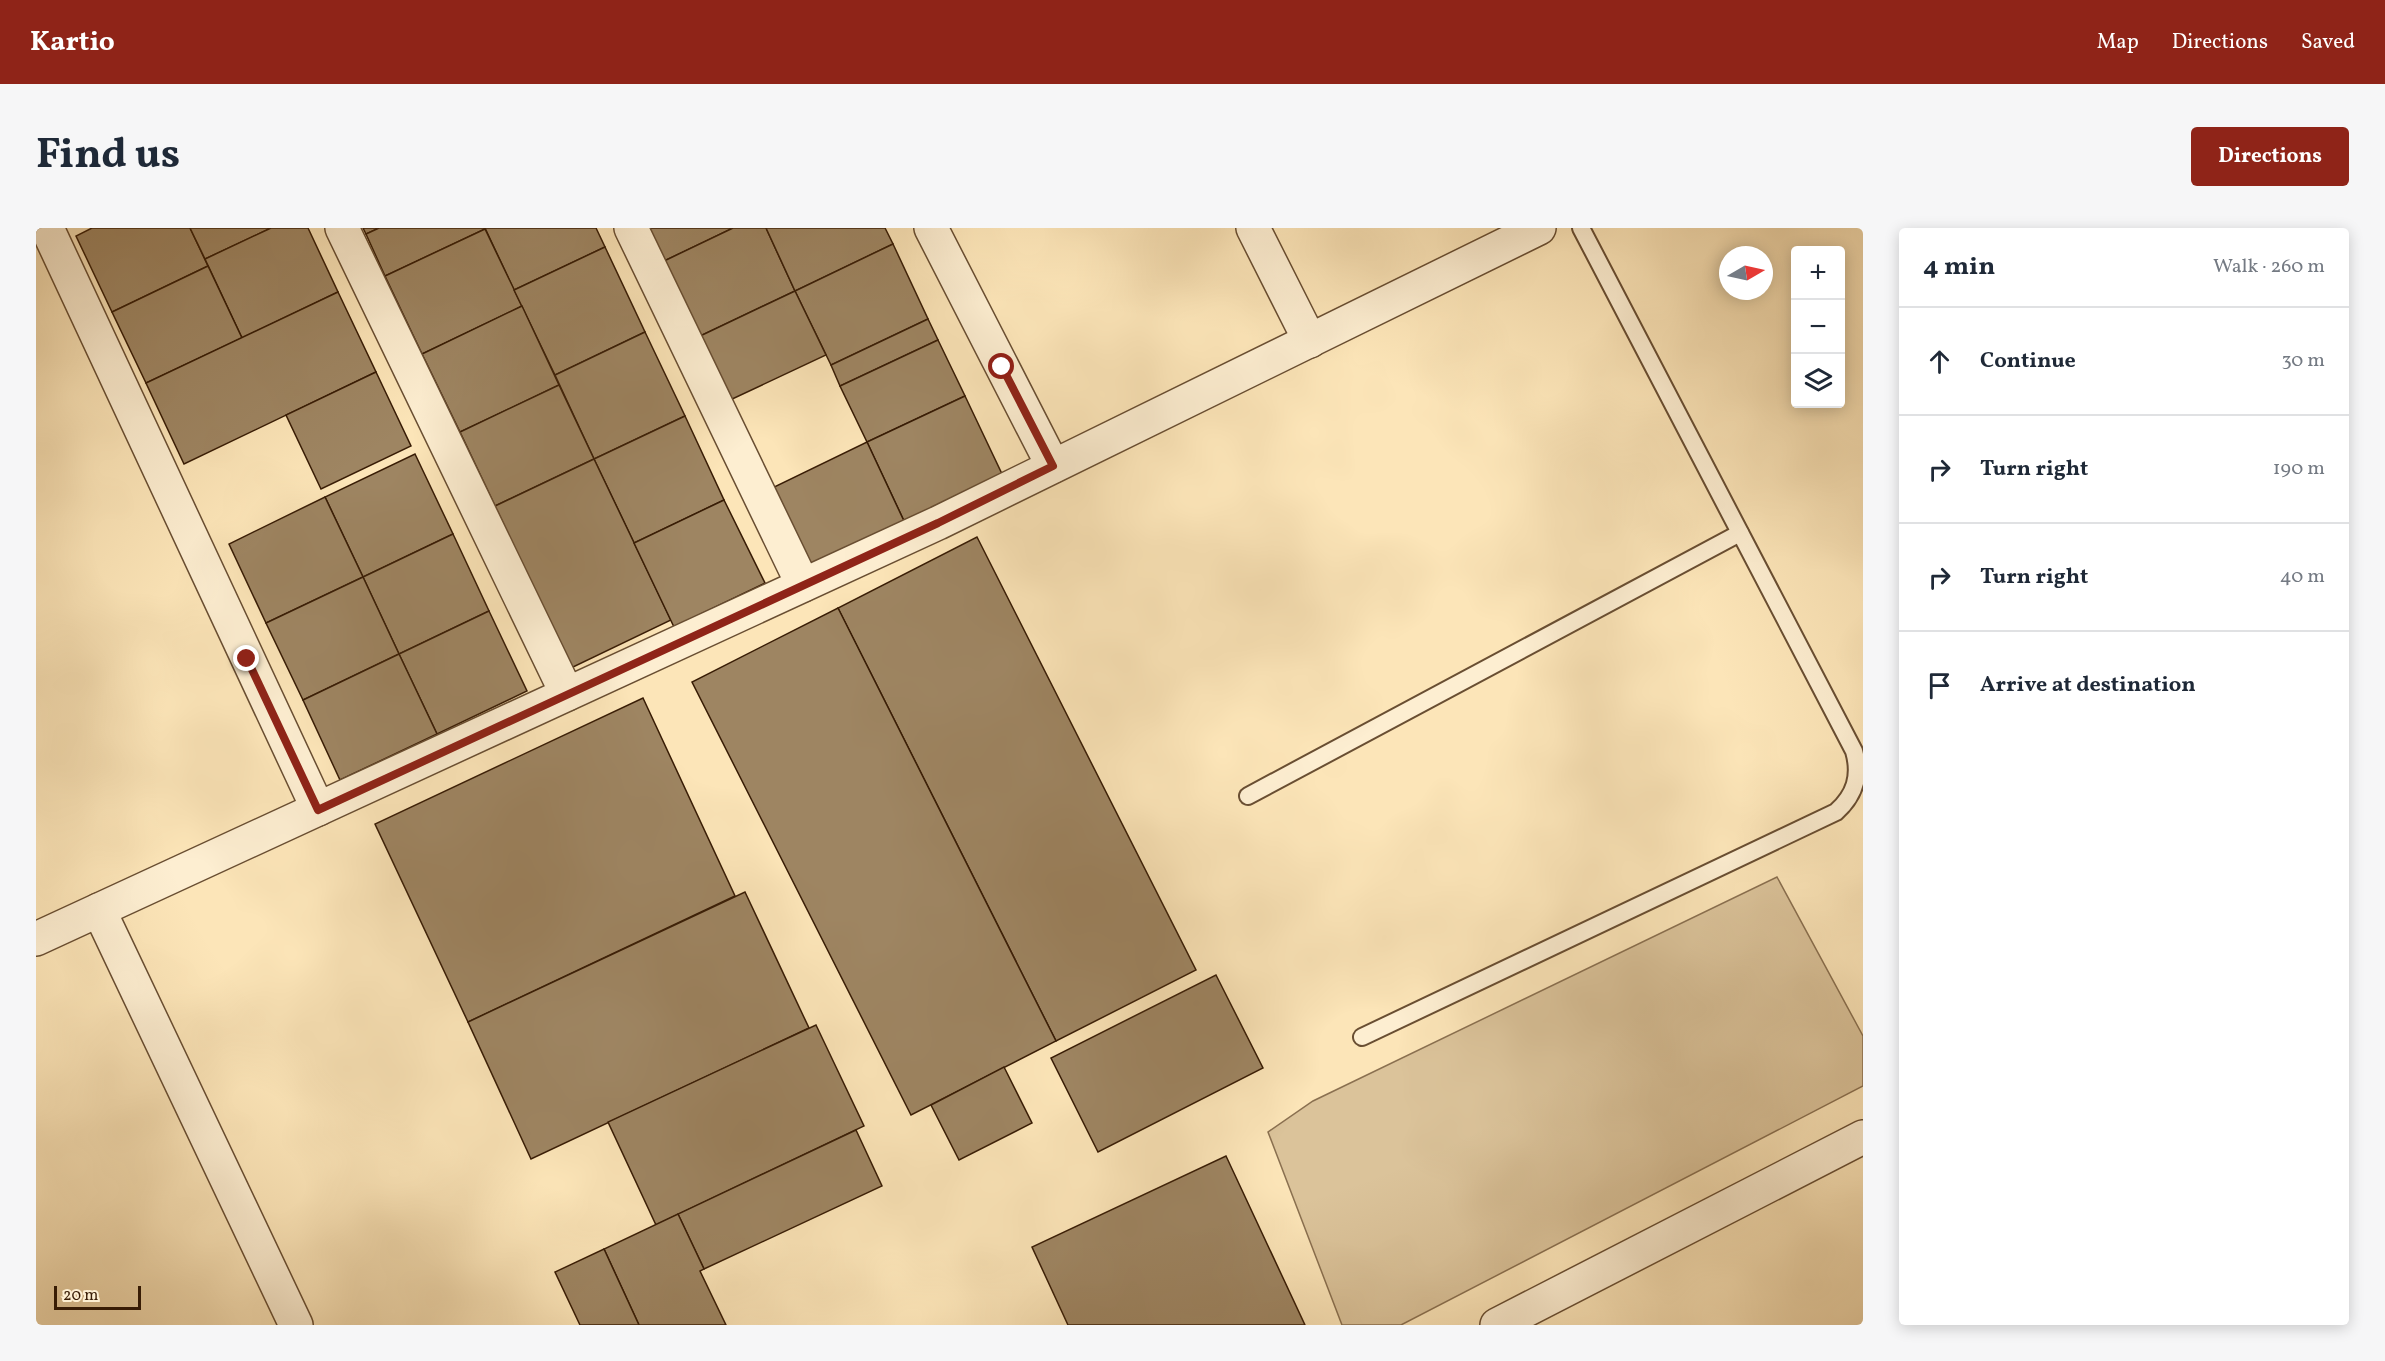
<!DOCTYPE html>
<html lang="en">
<head>
<meta charset="utf-8">
<style>
  :root { --surface:#fff; --page:#f6f6f7; --text:#1f2937; --muted:#747a83; --line:#e0e1e3; --accent:#8f2418 }
  body { margin:0; font-family:Vollkorn,serif; background:var(--page); color:var(--text) }
  .controls { position:absolute; right:18px; top:18px; display:grid; overflow:hidden; border-radius:6px; box-shadow:0 3px 15px #0003 }
  .controls button { width:54px; height:54px; display:grid; place-items:center; padding:0; border:0; border-bottom:2px solid var(--line); background:var(--surface); color:var(--text); font:30px sans-serif }
  .compass { position:absolute; left:1683px; top:18px; width:54px; height:54px; border-radius:50%; background:var(--surface); box-shadow:0 3px 15px #0003; rotate:81deg }
  .scale { position:absolute; left:18px; bottom:15px; width:87px; box-sizing:border-box; padding-left:6px; border:3px solid #381c05; border-top:0; font-size:16px; line-height:21px; white-space:nowrap; color:#381c05; -webkit-text-stroke:4px #fdeed1; paint-order:stroke }
  .stop { position:absolute; width:18px; height:18px; margin:-14px; border:4px solid #8f2418; border-radius:50%; background:#fff }
  .stop.end { background:#8f2418; border-color:#fff; box-shadow:0 2px 6px #0008 }
  .list { margin:0; padding:0; list-style:none }
  h2 { display:flex; justify-content:space-between; align-items:center; height:78px; margin:0; padding:0 24px; font-size:26px }
  h2 small { font-size:20px; font-weight:400; color:var(--muted) }
  .list li { display:grid; grid-template-columns:39px 1fr auto; gap:18px; align-items:center; box-sizing:border-box; height:108px; padding:0 24px; border-top:2px solid var(--line) }
  .list b { display:block; font-size:22px; white-space:nowrap }
  .list em { font-size:20px; font-style:normal; color:var(--muted) }
  .icon { flex:none; width:33px; height:33px; fill:none; stroke:currentColor; stroke-width:2; stroke-linecap:round; stroke-linejoin:round }
  .map { position:relative; flex:none; width:1827px; height:1097px; overflow:hidden; border-radius:6px }
  header { display:flex; align-items:center; gap:36px; box-sizing:border-box; height:84px; padding:0 30px; background:var(--accent); color:#fff }
  header strong { font-size:28px }
  nav { display:flex; gap:33px; margin-inline-start:auto; font-size:21px }
  .intro { display:flex; align-items:center; justify-content:space-between; box-sizing:border-box; height:144px; padding:0 36px }
  h1 { margin:0; font-size:42px }
  .button { padding:15px 27px; border-radius:6px; background:var(--accent); color:#fff; font-size:21px; font-weight:700 }
  main { display:flex; gap:36px; padding:0 36px }
  aside { flex:1; background:var(--surface); border-radius:6px; box-shadow:0 3px 15px #0003 }
  .map>svg:first-child { display:block }
  .green { fill:#dbc39a; stroke:#8a7050; stroke-width:1.5 }
  .building { fill:#9e8562; stroke:#381c05; stroke-width:1.5 }
  .lines { fill:none; stroke-linecap:round; stroke-linejoin:round }
  .service-casing { stroke:#694e32; stroke-width:20 }
  .minor-casing { stroke:#694e32; stroke-width:36 }
  .service { stroke:#fdeed1; stroke-width:16 }
  .minor { stroke:#fdeed1; stroke-width:33 }
  .route { stroke:#8f2418; stroke-width:8 }
</style>
</head>
<body>
<header>
<strong>Kartio</strong>
<nav><a>Map</a><a>Directions</a><a>Saved</a></nav>
</header>
<div class="intro"><h1>Find us</h1><a class="button">Directions</a></div>
<main>
<div class="map">
<svg width="1827" height="1097" viewBox="0 0 1827 1097">
  <rect width="100%" height="100%" fill="#fce5b8"/>
  <filter id="stains"><feTurbulence type="fractalNoise" baseFrequency=".00333" numOctaves="4"/><feColorMatrix values="0 0 0 0 .2 0 0 0 0 .09 0 0 0 0 .02 0 0 0 .5 -.17"/></filter>
  <radialGradient id="worn" r=".72"><stop offset=".6" stop-color="#630" stop-opacity="0"/><stop offset="1" stop-color="#630" stop-opacity=".3"/></radialGradient>
  <!-- green -->
  <path class="green" d="M1741,649l86,159v50l-462,239h-59l-74,-193 45,-31z"/>
  <!-- building -->
  <g class="building">
    <path d="M56,0h98l18,38 -96,46 -36,-76z"/>
    <path d="M154,0h81l-66,31z"/>
    <path d="M235,0h37l30,64 -96,46 -37,-79z"/>
    <path d="M327,0h16l-13,6z"/>
    <path d="M343,0h106v1l-100,47 -19,-42z"/>
    <path d="M560,0l9,19 -91,43 -29,-62z"/>
    <path d="M610,0h87l-71,34z"/>
    <path d="M697,0h33l29,63 -97,46 -36,-75z"/>
    <path d="M730,0h119l8,16 -98,47z"/>
    <path d="M449,1l37,77 -100,48 -37,-78z"/>
    <path d="M857,16l35,75 -97,46 -36,-74z"/>
    <path d="M569,19l40,85 -90,43 -41,-85z"/>
    <path d="M172,38l34,72 -96,45 -34,-71z"/>
    <path d="M759,63l31,64 -98,46 -30,-64z"/>
    <path d="M302,64l38,80 -192,92 -38,-81z"/>
    <path d="M486,78l37,79 -99,47 -38,-78z"/>
    <path d="M892,91l10,21 -98,46 -9,-21z"/>
    <path d="M609,104l40,84 -91,43 -39,-84z"/>
    <path d="M902,112l27,56 -98,46 -27,-56z"/>
    <path d="M340,144l35,74 -90,43 -35,-74z"/>
    <path d="M523,157l35,74 -99,47 -35,-74z"/>
    <path d="M929,168l37,78 -98,47 -37,-79z"/>
    <path d="M649,188l39,84 -90,43 -40,-84z"/>
    <path d="M831,214l37,79 -97,46 -37,-78z"/>
    <path d="M379,226l38,80 -90,43 -38,-80z"/>
    <path d="M558,231l77,161 -100,48 -76,-162z"/>
    <path d="M289,269l38,80 -97,46 -37,-79z"/>
    <path d="M688,272l41,83 -91,44 -40,-84z"/>
    <path d="M417,306l36,77 -90,43 -36,-77z"/>
    <path d="M941,309l219,433 -140,71 -218,-433z"/>
    <path d="M327,349l36,77 -96,46 -37,-77z"/>
    <path d="M802,380l218,433 -145,74 -219,-433z"/>
    <path d="M453,383l38,80 -90,43 -38,-80z"/>
    <path d="M363,426l38,80 -97,46 -37,-80z"/>
    <path d="M607,470l92,198 -267,126 -93,-198z"/>
    <path d="M709,664l64,136 -278,131 -63,-137z"/>
    <path d="M1180,747l47,93 -165,84 -47,-94z"/>
    <path d="M780,797l48,101 -208,99 -48,-103z"/>
    <path d="M968,839l28,56 -73,37 -28,-55z"/>
    <path d="M820,902l26,56 -178,83 -26,-55z"/>
    <path d="M1190,928l79,169h-237l-36,-78z"/>
    <path d="M642,986l26,55 -4,2 26,54h-87l-35,-76z"/>
    <path d="M568,1021l35,76h-59l-25,-53z"/>
  </g>
  <g class="lines">
    <defs>
      <g id="service">
        <path d="M1212,568l492,-263"/>
        <path d="M1326,809l474,-225c19,-17 25,-36 18,-61l-273,-523"/>
      </g>
      <g id="minor">
        <path d="M11,0l271,581"/>
        <path d="M306,0l225,466"/>
        <path d="M595,0l172,357"/>
        <path d="M895,0l122,238"/>
        <path d="M1217,0l57,113"/>
        <path d="M63,682l197,415"/>
        <path d="M0,711l902,-416 601,-295"/>
        <path d="M1461,1097l366,-188"/>
      </g>
    </defs>
    <!-- service casing -->
    <use href="#service" class="service-casing"/>
    <!-- minor casing -->
    <use href="#minor" class="minor-casing"/>
    <!-- service -->
    <use href="#service" class="service"/>
    <!-- minor -->
    <use href="#minor" class="minor"/>
  </g>
  <g class="lines">
    <!-- route -->
    <path class="route" d="M211,431l71,151 620,-287 115,-57 -51,-99"/>
  </g>
  <rect width="100%" height="100%" filter="url(#stains)"/>
  <rect width="100%" height="100%" fill="url(#worn)"/>
</svg>
<div class="controls">
<button>+</button>
<button>−</button>
<button><svg class="icon" aria-label="layers" viewBox="0 0 24 24"><path d="M12 4l9 5-9 5-9-5zM3 14l9 5 9-5"/></svg></button>
</div>
<svg class="compass" viewBox="-18 -18 36 36"><path d="M0-13l5 13h-10z" fill="#e53935"/><path d="M0 13l5-13h-10z" fill="#747a83"/></svg>
<div class="scale">20 m</div>
<div class="stop" style="left:966px;top:139px"></div>
<div class="stop end" style="left:211px;top:431px"></div>
</div>
<aside>
<h2>4 min<small>Walk · 260 m</small></h2>
<ul class="list">
<li><svg class="icon" aria-label="ahead" viewBox="0 0 24 24"><path d="M12 20V5M6 11l6-6 6 6"/></svg><div><b>Continue</b></div><em>30 m</em></li>
<li><svg class="icon" aria-label="right" viewBox="0 0 24 24"><path d="M7 20v-9h11M14 6l5 5-5 5"/></svg><div><b>Turn right</b></div><em>190 m</em></li>
<li><svg class="icon" aria-label="right" viewBox="0 0 24 24"><path d="M7 20v-9h11M14 6l5 5-5 5"/></svg><div><b>Turn right</b></div><em>40 m</em></li>
<li><svg class="icon" aria-label="arrive" viewBox="0 0 24 24"><path d="M6 21V4h12l-3 4 3 4H6"/></svg><div><b>Arrive at destination</b></div></li>
</ul>
</aside>
</main>
</body>
</html>
